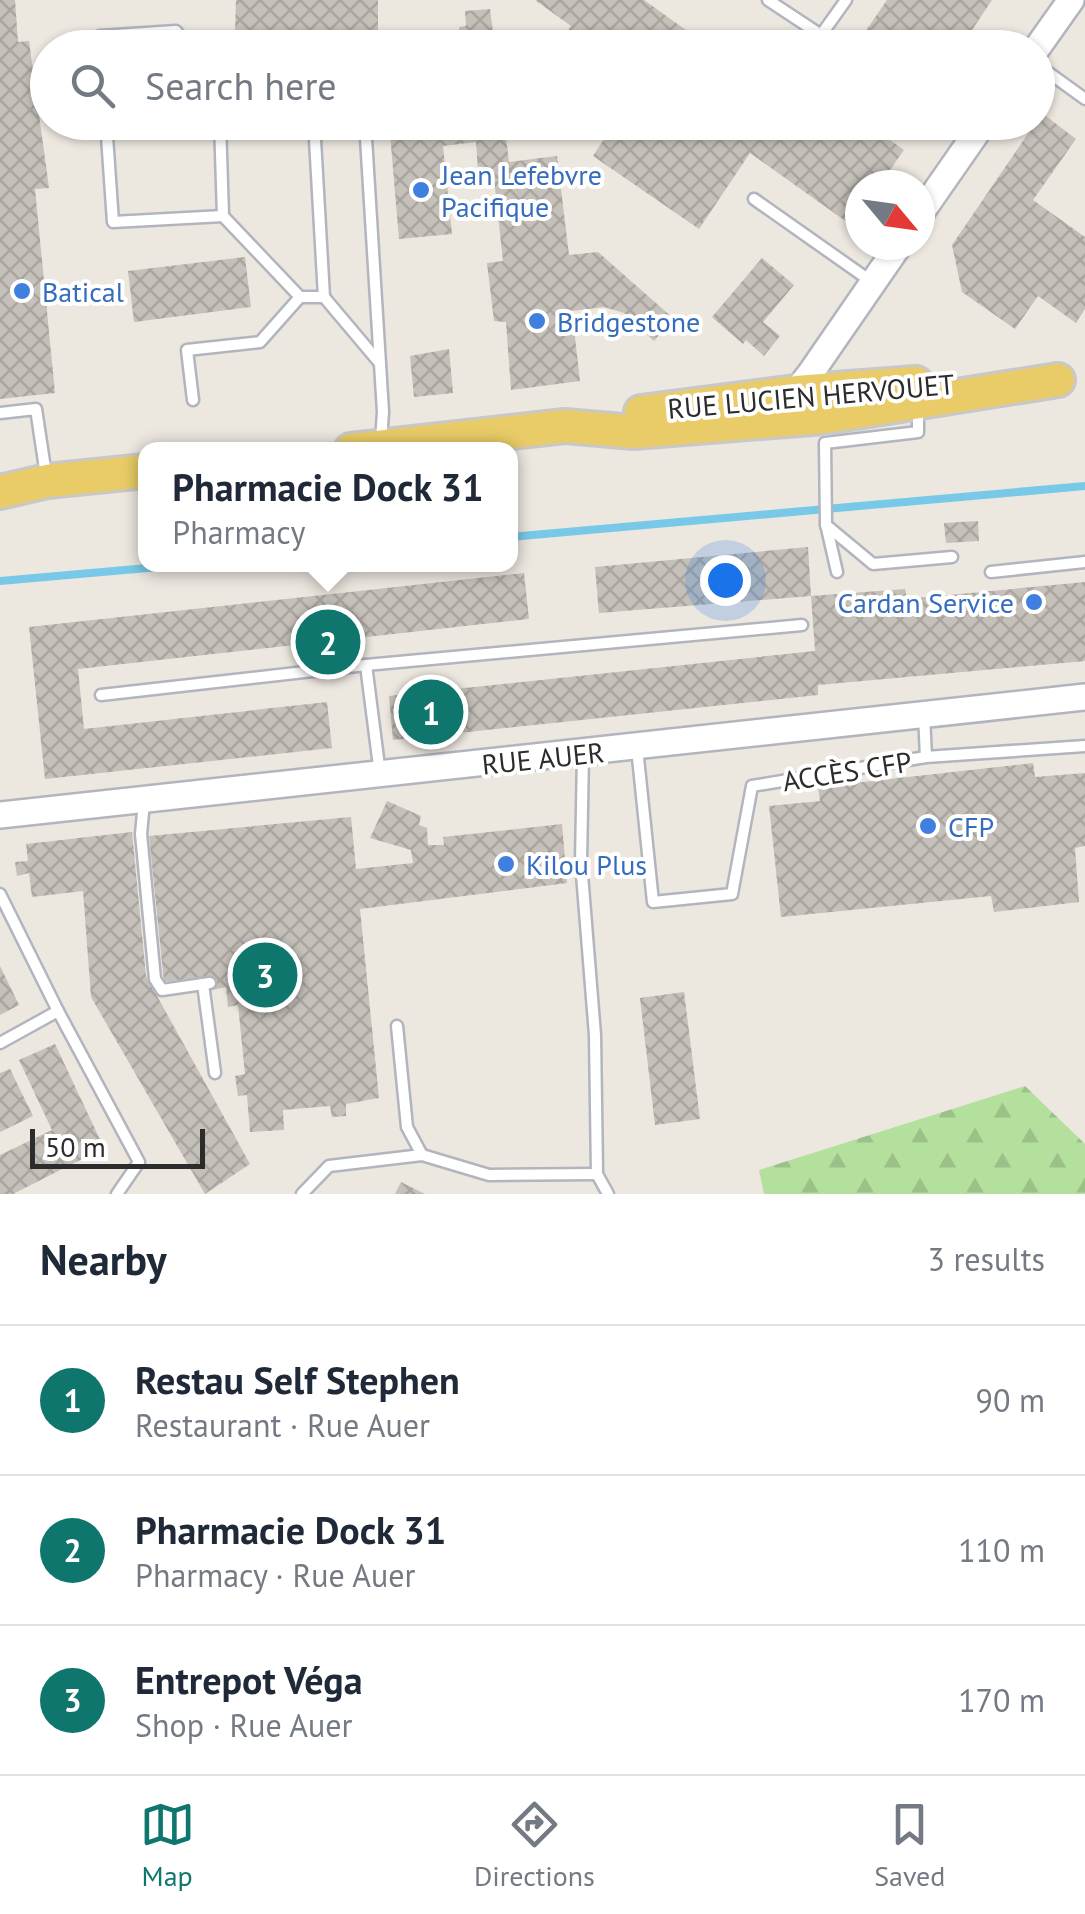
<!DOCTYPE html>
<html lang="en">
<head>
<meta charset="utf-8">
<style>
  :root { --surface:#fff; --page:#f2f2f3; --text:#1f2937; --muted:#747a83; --line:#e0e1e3; --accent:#0f766e }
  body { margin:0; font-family:"PT Sans",sans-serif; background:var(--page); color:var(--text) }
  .compass { position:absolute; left:845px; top:170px; width:90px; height:90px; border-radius:50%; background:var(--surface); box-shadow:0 2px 8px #0004; rotate:119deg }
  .scale { position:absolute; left:30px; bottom:25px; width:175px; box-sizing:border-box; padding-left:10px; border:5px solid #2c2c2c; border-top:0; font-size:28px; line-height:35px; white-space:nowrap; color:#2c2c2c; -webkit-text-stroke:8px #fff; paint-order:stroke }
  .you { position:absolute; left:725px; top:580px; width:35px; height:35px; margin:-25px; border:8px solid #fff; border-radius:50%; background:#1a73e8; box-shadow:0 0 0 15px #1a73e833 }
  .badge { display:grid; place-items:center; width:65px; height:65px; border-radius:50%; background:var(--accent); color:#fff; font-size:32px; font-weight:700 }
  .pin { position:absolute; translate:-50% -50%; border:5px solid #fff; box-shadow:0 2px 10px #0006 }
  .popup { position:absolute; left:138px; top:442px; width:380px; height:130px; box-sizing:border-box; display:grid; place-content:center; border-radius:20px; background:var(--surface); filter:drop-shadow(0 2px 8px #0005); font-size:32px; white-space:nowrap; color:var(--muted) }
  .popup b { font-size:38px; color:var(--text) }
  .popup::after { content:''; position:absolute; left:50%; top:100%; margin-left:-20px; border:20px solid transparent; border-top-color:var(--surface) }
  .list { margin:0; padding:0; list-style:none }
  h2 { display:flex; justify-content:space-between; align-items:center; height:130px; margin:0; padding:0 40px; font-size:42px }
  h2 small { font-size:32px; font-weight:400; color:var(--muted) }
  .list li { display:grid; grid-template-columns:65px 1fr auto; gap:30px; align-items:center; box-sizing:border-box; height:150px; padding:0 40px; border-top:2px solid var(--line) }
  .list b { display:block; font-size:38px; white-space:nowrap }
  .list p { margin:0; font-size:32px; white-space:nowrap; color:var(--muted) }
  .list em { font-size:32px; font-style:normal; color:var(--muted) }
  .icon { flex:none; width:55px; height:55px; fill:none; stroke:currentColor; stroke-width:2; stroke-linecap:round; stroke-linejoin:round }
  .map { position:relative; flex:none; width:1085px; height:1194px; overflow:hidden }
  .search { position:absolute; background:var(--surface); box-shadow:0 2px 8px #0004; left:30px; right:30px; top:30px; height:110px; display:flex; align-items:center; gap:25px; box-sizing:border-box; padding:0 35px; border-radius:55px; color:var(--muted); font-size:38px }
  .sheet { height:580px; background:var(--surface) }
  nav { display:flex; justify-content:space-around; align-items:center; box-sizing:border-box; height:140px; border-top:2px solid var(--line); background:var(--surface); font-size:28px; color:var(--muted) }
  nav a { display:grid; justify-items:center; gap:5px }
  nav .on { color:var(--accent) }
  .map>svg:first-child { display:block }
  .forest { fill:url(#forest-firs) }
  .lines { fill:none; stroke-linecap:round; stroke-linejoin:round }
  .stream { stroke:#78c9e8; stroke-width:8 }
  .building { fill:url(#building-cross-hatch) }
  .service-casing { stroke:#b2b5be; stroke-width:15 }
  .tertiary-casing { stroke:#b2b5be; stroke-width:30 }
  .primary-casing { stroke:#c8c8c8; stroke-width:38 }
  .service { stroke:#fff; stroke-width:10 }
  .tertiary { stroke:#fff; stroke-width:25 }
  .primary { stroke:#e9cc67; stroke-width:32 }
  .shop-dot { fill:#3f7fe0; stroke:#fff; stroke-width:4 }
  .labels { text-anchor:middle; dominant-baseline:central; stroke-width:8; stroke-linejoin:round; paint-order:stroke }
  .shop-label { font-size:28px; fill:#366cbe; stroke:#fff; text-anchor:start }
  .street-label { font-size:28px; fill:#2c2c2c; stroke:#fff }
</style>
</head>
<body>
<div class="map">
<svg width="1085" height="1194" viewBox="0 0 1085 1194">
  <defs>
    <pattern id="forest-firs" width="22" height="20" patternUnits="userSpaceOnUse" patternTransform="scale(2.5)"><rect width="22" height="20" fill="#b4e09e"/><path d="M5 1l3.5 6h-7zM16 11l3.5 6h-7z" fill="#9bc088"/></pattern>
    <pattern id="building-cross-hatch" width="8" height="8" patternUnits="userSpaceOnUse" patternTransform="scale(2.5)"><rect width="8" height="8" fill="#c5c1ba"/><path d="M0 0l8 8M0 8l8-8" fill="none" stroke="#a9a6a0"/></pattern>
  </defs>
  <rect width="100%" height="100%" fill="#ece7df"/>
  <!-- forest -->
  <path class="forest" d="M1025,1086l60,58v50h-321l-5,-24z"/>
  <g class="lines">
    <!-- stream -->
    <g class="stream">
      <path d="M510,537l575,-51"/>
      <path d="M0,581l193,-17"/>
    </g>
  </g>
  <!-- building -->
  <g class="building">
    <path d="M0,0h15l3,42 11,-1 20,147 -14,1 20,204 -55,6z"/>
    <path d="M236,0h142v32l-143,-2z"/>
    <path d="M535,0h109l67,48h-154l14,-22z"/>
    <path d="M887,0h105l-32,48h-106z"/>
    <path d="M490,9l5,39h-35l-1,-21 7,-1 -1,-15z"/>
    <path d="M1042,113l34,26 -43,61 52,37v72l-9,14 -38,-27 -23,33 -53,-37 -10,-47z"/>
    <path d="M389,122h115l5,40 48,-6 12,99 29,-3 75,66 -19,23 -30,-28 -20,-6 -32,4 8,70 -69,9 -5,-68 -12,-1 -7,-58 16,-2 -10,-92 -15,2 -2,-29 -33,4 9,88 -53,5z"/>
    <path d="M587,122h278l39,28 -25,35h-19v27l-9,13 -101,-72 -51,76 -106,-73 13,-20z"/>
    <path d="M245,257l6,50 -117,15 -6,-51z"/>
    <path d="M762,258l32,27 -31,37 17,14 -16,20 -18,-16 -3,4 -31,-27z"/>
    <path d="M449,349l4,44 -39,4 -4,-41z"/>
    <path d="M978,521l1,20 -33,2 -2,-20z"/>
    <path d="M808,547l3,49 -212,17 -4,-46z"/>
    <path d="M524,573l5,46 -451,50 6,60 243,-27 5,46 -287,31 -16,-152z"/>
    <path d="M1085,582v79l-267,24v10l-425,45 -4,-44 426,-45 -4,-55 94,-7 2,10z"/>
    <path d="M1033,763l2,14 50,-4v73l-10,2 4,54 -85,10 -3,-16 -210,21 -12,-111 51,-5 -2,-14z"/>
    <path d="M387,801l34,15 -2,9 8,3 1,17h16l-1,-8 119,-13 5,59 -207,26 19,189 -33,6v12l-14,1 -2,-11 -47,4 1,20 -34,2 -3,-37 -9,1 -3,-20 10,-2 -7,-69 -10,2 -2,-20 -14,3 -3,-14 -45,6 -15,-146 202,-19 5,52 57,-6 -2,-13 -41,-12z"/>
    <path d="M132,832l14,144 104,188 -45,30 -114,-197 -8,-106 -51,6 -3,-24 -12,3 -2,-14 13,-1 -2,-17z"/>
    <path d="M0,966l19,39 -19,10z"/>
    <path d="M684,992l16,127 -45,6 -15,-127z"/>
    <path d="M55,1044l49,104 -91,46h-13v-39l52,-25 -33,-70z"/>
    <path d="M10,1069l23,47 -33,16v-59z"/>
    <path d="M401,1182l24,12h-30z"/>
  </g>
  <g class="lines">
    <defs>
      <g id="service">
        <path d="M768,0l53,35 25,-35"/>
        <path d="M101,48l-1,-12 76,-5 14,17"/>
        <path d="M1038,65l47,34"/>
        <path d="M106,122l7,100 110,-6"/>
        <path d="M220,122l3,94 77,81h24l54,64"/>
        <path d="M314,122l10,175"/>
        <path d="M365,122l18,290 -2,28"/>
        <path d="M754,199l118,83"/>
        <path d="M193,400l-6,-50 73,-8 40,-45"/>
        <path d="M0,413l36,-4 10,66"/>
        <path d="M826,525l47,39 79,-7"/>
        <path d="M837,572l-11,-48 -1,-81 93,-11v-24"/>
        <path d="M991,572l94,-10"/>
        <path d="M366,665l14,109"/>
        <path d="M101,695l265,-30 436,-40"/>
        <path d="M924,715l2,42"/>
        <path d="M637,748l16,154 79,-8 20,-108 174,-29 159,-11"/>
        <path d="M583,754l-2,108 14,173 2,139 11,20"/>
        <path d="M144,802l-3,32 14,145 7,11 48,-7"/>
        <path d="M0,894l58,117 81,151 -22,32"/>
        <path d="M203,984l12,89"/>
        <path d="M397,1026l10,101 15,28"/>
        <path d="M0,1043l58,-32"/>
        <path d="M302,1194l27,-28 93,-11 67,20 108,-1"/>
      </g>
      <g id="tertiary">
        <path d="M1037,48l34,-48"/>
        <path d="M920,214l64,-92"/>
        <path d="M787,398l9,-6 14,-18 89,-129"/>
        <path d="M0,815l1085,-118"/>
      </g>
      <g id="primary">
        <path d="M641,412l155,-20 120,-9"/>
        <path d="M351,450l214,-24 69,6 191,-15 233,-37"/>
        <path d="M0,492l47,-11 98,-10"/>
      </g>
    </defs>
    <!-- service casing -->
    <use href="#service" class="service-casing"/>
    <!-- tertiary casing -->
    <use href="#tertiary" class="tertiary-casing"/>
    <!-- primary casing -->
    <use href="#primary" class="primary-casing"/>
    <!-- service -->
    <use href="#service" class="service"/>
    <!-- tertiary -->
    <use href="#tertiary" class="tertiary"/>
    <!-- primary -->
    <use href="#primary" class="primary"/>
  </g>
  <!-- markers -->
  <g class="shop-dot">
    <circle cx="421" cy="190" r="10"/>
    <circle cx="22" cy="291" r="10"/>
    <circle cx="537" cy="321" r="10"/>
    <circle cx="1034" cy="602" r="10"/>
    <circle cx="928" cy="826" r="10"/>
    <circle cx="506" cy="864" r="10"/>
  </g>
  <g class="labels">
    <!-- shop labels -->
    <g class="shop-label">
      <text x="441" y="174">Jean Lefebvre<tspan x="441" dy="32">Pacifique</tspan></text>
      <text x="42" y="291">Batical</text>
      <text x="557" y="321">Bridgestone</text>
      <text x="1014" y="602" text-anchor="end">Cardan Service</text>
      <text x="948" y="826">CFP</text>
      <text x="526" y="864">Kilou Plus</text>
    </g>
    <!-- street labels -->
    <g class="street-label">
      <text transform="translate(811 396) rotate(-5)">RUE LUCIEN HERVOUET</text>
      <text transform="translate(543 758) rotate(-6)">RUE AUER</text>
      <text transform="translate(847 771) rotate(-9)">ACCÈS CFP</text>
    </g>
  </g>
</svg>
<svg class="compass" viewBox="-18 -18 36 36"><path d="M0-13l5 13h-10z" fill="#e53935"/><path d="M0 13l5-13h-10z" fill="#747a83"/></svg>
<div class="scale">50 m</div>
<div class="you"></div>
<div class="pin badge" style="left:431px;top:712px">1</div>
<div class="pin badge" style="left:328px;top:642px">2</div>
<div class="popup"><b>Pharmacie Dock 31</b>Pharmacy</div>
<div class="pin badge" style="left:265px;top:975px">3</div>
<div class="search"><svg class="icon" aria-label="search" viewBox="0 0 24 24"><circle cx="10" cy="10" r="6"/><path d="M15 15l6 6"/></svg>Search here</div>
</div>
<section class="sheet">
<h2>Nearby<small>3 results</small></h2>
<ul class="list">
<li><span class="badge">1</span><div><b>Restau Self Stephen</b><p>Restaurant · Rue Auer</p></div><em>90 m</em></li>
<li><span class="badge">2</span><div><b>Pharmacie Dock 31</b><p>Pharmacy · Rue Auer</p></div><em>110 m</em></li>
<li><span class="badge">3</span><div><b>Entrepot Véga</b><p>Shop · Rue Auer</p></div><em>170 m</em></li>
</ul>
</section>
<nav>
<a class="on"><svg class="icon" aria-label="map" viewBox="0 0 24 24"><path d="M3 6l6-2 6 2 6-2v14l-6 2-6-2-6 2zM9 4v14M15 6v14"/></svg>Map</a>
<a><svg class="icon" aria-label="directions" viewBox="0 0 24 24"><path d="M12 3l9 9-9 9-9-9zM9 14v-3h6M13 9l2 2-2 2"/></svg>Directions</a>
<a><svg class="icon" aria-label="saved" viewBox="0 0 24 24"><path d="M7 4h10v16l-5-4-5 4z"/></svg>Saved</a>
</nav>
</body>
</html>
